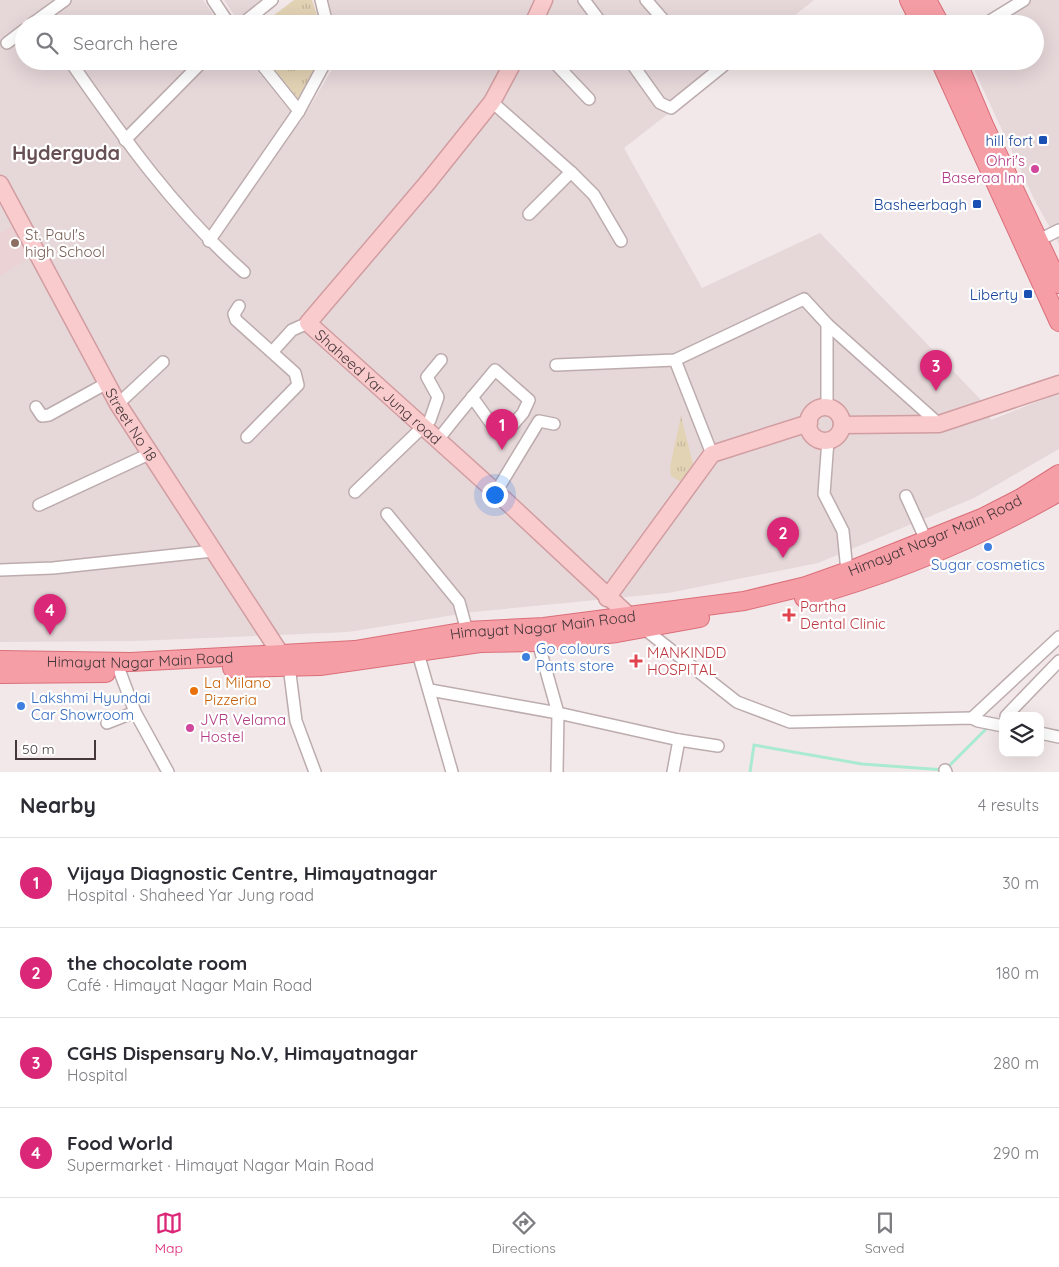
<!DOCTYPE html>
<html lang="en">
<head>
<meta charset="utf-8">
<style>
  :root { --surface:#fff; --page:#f2f2f3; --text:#2b2b33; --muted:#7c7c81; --line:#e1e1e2; --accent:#db2777 }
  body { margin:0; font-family:Quicksand,sans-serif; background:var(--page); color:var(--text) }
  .controls { position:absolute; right:15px; bottom:15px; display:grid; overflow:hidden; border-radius:10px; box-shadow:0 5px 20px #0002 }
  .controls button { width:45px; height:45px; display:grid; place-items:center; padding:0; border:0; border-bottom:1px solid var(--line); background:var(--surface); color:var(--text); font:25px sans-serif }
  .scale { position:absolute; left:15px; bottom:12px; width:81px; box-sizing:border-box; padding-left:5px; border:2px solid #45373a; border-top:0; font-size:14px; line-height:18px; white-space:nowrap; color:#45373a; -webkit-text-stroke:4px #fff; paint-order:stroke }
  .you { position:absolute; left:494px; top:494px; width:18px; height:18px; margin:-12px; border:4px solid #fff; border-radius:50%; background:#1a73e8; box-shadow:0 0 0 8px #1a73e833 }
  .badge { display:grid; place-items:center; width:32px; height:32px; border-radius:50%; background:var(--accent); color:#fff; font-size:16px; font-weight:700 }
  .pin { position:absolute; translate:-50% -41px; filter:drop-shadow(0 1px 2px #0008) }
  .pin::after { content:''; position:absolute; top:26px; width:18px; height:15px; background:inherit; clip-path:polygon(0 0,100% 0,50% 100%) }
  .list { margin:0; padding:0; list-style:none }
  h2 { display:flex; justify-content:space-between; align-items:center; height:65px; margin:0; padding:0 20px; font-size:21px }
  h2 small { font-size:16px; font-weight:400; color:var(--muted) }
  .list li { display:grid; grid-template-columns:32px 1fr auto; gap:15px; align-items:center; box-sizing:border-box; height:90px; padding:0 20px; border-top:1px solid var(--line) }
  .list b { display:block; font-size:19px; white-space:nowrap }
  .list p { margin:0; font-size:16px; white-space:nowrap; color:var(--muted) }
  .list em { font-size:16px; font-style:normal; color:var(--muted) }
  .icon { flex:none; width:28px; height:28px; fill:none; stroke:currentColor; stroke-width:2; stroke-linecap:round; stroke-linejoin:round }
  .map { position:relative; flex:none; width:1059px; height:772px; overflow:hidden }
  .search { position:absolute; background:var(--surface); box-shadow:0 5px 20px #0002; left:15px; right:15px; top:15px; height:55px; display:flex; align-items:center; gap:12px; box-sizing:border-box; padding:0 18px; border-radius:28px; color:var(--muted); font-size:19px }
  .sheet { height:425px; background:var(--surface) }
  nav { display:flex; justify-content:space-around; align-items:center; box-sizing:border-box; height:70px; border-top:1px solid var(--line); background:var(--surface); font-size:14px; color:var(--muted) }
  nav a { display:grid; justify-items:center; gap:2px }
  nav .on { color:var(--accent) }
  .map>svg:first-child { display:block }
  .residential { fill:#e6d7d9 }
  .education { fill:#ebd3d5 }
  .park { fill:url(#park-tufts) }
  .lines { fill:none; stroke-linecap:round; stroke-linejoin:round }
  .stream { stroke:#aaead1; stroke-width:3 }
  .street-casing { stroke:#bdacae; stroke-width:14 }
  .secondary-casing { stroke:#d19da1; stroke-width:19 }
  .primary-casing { stroke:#da6f7a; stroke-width:20 }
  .street { stroke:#fff; stroke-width:11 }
  .secondary { stroke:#facbcd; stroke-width:16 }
  .primary { stroke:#f69ea6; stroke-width:18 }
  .transit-dot { fill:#1a4fb4; stroke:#fff; stroke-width:2 }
  .hotel-dot { fill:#d1479c; stroke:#fff; stroke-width:2 }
  .education-dot { fill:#8d6e63; stroke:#fff; stroke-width:2 }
  .shop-dot { fill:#3f7fe0; stroke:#fff; stroke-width:2 }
  .health-dot { fill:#e0444e; stroke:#fff; stroke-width:2 }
  .food-dot { fill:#e8710a; stroke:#fff; stroke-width:2 }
  .labels { text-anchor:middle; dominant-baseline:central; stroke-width:4.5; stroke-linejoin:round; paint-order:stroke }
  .transit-label { font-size:15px; fill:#164399; stroke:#fff; text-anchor:end }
  .hotel-label { font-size:15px; fill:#b23c85; stroke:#fff; text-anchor:end }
  .education-label { font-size:15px; fill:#785e54; stroke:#fff; text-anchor:start }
  .street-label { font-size:15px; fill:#45373a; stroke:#fff }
  .shop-label { font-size:15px; fill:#366cbe; stroke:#fff; text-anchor:start }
  .health-label { font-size:15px; fill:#be3a42; stroke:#fff; text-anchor:start }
  .food-label { font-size:15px; fill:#c56008; stroke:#fff; text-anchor:start }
  .district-label { font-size:20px; font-weight:bold; fill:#675054; stroke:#fff }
</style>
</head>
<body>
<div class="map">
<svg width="1059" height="772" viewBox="0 0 1059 772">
  <defs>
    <pattern id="park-tufts" width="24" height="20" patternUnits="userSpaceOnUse" patternTransform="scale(1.25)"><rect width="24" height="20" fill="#e3d3b5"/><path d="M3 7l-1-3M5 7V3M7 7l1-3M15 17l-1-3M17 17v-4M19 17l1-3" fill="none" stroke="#c4b69c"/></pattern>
  </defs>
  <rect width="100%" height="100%" fill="#f3e8e9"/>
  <!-- residential -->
  <g class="residential">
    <path d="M0,0h203l17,24h-196v37h225l51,62 37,-62h399l-112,87 78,140 118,-55 164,170 7,17 68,-27v56l-85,49 -156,65 -150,30 -195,19 -125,20 -212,9 -136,1z"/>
    <path d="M224,0h37l-24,19z"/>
    <path d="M328,0h486l-30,24h-450z"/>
    <path d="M1029,0h30v244l-25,-45 -64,-138h65v-37h-45z"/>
  </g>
  <!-- education -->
  <path class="education" d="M17,223l21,30 -38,23v-43z"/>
  <!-- park -->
  <g class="park">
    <path d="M294,0h18l8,24h-58z"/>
    <path d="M268,61h52l-22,38z"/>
    <path d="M681,416l13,52 -8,17 -15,-9 -1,-9z"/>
  </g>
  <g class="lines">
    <!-- stream -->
    <path class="stream" d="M750,772l4,-27 108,19 83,6 45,-45"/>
    <defs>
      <g id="street">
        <path d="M213,0l16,24"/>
        <path d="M321,0l6,24"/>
        <path d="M584,0l18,24"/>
        <path d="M646,0l21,24"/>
        <path d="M32,24l33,-24"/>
        <path d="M242,24l30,-24"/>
        <path d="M985,24l39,-24"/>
        <path d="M7,43l17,-13"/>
        <path d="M70,61c52,75 105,150 174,211"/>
        <path d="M259,61l40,50"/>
        <path d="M553,61l36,38"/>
        <path d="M630,61l30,42 11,5 52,-42 -1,-5"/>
        <path d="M492,102l79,70 23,23 27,46"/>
        <path d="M125,140l78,-79"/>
        <path d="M529,214l42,-42"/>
        <path d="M209,241l90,-130 27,-50"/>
        <path d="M1037,241l22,-11"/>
        <path d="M239,306l-5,8 2,6 59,53 3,12 -51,52"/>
        <path d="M273,351l19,-21 16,-7"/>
        <path d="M675,360l37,94"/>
        <path d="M556,365l119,-5 129,-61 23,25 112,100"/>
        <path d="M118,404l45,-42"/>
        <path d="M36,407l6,9 7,-1 58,-32"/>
        <path d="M827,407v-83"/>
        <path d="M438,440c18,-24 38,-47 57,-70l34,30 -6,13 -18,21 -7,-1 -26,-36"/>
        <path d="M828,440l-4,54 19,37 4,40"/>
        <path d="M355,492l75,-72 8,-23 -11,-20 14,-17"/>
        <path d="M496,492l43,-71 15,3"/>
        <path d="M906,496l20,44"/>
        <path d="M39,505l110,-51"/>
        <path d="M387,514l72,88 8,29"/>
        <path d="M0,570l53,-2 160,-17"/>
        <path d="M642,627l95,75 53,20 182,-4 6,3 25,5"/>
        <path d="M538,642l20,71 -1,59"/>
        <path d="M418,653l34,119"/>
        <path d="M289,666l7,55 19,51"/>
        <path d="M120,672l15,40 33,60"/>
        <path d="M430,690l128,23 121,27 39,6"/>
        <path d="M1006,716l53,-55"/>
        <path d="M972,718l87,-81"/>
        <path d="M107,723l28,-11"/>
        <path d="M1040,733l19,4"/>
        <path d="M945,770l1,2"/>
        <path d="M673,772l6,-32"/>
      </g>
      <g id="secondary">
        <path d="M533,24l11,-24"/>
        <path id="s1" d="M514,61l-22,41 -64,80 -120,141 199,179 121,113"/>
        <path id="s2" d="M0,184l118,220 162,249"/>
        <circle cx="825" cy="424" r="17"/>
        <path d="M842,425l97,-1 120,-40"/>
        <path d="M607,598l105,-144 97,-31"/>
      </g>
      <g id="primary">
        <path d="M909,0l12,24"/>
        <path d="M927,0l13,24"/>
        <path d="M940,61l119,261"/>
        <path d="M957,61l27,64 75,159"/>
        <path d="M804,598c88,-24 176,-61 255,-106"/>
        <path id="s3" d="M0,660l131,2 224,-12 112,-19 77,-4 200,-26 62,-15 45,-16 133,-53 37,-19 38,-24"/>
        <path d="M232,668l88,-2 160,-23 58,-1 79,-9 83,-15"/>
        <path d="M0,674l106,-1"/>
      </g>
    </defs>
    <!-- street casing -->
    <use href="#street" class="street-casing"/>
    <!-- secondary casing -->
    <use href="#secondary" class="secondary-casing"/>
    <!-- primary casing -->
    <use href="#primary" class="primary-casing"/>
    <!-- street -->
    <use href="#street" class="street"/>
    <!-- secondary -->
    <use href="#secondary" class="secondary"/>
    <!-- primary -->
    <use href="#primary" class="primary"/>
  </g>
  <!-- markers -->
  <g class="transit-dot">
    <rect x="1038" y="135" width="10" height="10" rx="2.5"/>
    <rect x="972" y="199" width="10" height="10" rx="2.5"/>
    <rect x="1023" y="289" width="10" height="10" rx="2.5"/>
  </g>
  <g class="hotel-dot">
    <circle cx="1035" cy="169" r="5"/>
    <circle cx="190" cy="728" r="5"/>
  </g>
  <circle class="education-dot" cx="15" cy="243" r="5"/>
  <g class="shop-dot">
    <circle cx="988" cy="547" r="5"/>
    <circle cx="526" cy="657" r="5"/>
    <circle cx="21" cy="706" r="5"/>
  </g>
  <g class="health-dot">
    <path d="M786.5 607.5h5v5h5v5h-5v5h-5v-5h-5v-5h5z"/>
    <path d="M633.5 653.5h5v5h5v5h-5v5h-5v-5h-5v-5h5z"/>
  </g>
  <circle class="food-dot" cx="194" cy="691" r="5"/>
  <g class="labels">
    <!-- transit labels -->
    <g class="transit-label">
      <text x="1033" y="140">hill fort</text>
      <text x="967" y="204">Basheerbagh</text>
      <text x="1018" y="294">Liberty</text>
    </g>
    <!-- hotel labels -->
    <g class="hotel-label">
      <text x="1025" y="160">Ohri's<tspan x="1025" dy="17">Baseraa Inn</tspan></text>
      <text x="200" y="719" text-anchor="start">JVR Velama<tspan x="200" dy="17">Hostel</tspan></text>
    </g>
    <!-- education labels -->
    <g class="education-label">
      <text x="25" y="234">St. Paul's<tspan x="25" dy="17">high School</tspan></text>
    </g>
    <!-- street labels -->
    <g class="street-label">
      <text stroke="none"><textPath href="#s1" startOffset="429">Shaheed Yar Jung road</textPath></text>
      <text stroke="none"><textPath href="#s2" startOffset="274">Street No 18</textPath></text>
      <text stroke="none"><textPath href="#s3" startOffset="950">Himayat Nagar Main Road</textPath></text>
      <text stroke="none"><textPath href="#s3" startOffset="545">Himayat Nagar Main Road</textPath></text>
      <text stroke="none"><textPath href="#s3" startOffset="140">Himayat Nagar Main Road</textPath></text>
    </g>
    <!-- shop labels -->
    <g class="shop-label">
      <text x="988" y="564" text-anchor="middle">Sugar cosmetics</text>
      <text x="536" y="648">Go colours<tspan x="536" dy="17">Pants store</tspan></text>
      <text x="31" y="697">Lakshmi Hyundai<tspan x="31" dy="17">Car Showroom</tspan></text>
    </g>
    <!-- health labels -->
    <g class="health-label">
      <text x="800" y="606">Partha<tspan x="800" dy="17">Dental Clinic</tspan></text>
      <text x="647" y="652">MANKINDD<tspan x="647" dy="17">HOSPITAL</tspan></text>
    </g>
    <!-- food labels -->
    <g class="food-label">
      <text x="204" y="682">La Milano<tspan x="204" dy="17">Pizzeria</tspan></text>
    </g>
    <!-- district labels -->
    <g class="district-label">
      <text x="66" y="152">Hyderguda</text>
    </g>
  </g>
</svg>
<div class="controls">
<button><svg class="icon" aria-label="layers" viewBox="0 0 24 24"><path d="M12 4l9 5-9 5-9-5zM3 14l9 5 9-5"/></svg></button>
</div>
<div class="scale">50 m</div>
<div class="you"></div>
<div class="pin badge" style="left:502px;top:450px">1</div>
<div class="pin badge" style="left:783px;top:558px">2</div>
<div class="pin badge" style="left:936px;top:391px">3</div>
<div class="pin badge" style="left:50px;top:635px">4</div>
<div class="search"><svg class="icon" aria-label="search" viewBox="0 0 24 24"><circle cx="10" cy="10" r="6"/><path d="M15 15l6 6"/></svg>Search here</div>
</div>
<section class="sheet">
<h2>Nearby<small>4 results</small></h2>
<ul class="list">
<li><span class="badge">1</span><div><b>Vijaya Diagnostic Centre, Himayatnagar</b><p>Hospital · Shaheed Yar Jung road</p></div><em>30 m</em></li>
<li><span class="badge">2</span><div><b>the chocolate room</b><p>Café · Himayat Nagar Main Road</p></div><em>180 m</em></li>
<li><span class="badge">3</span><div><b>CGHS Dispensary No.V, Himayatnagar</b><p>Hospital</p></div><em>280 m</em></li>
<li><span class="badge">4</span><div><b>Food World</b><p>Supermarket · Himayat Nagar Main Road</p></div><em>290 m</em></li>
</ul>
</section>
<nav>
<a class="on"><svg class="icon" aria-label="map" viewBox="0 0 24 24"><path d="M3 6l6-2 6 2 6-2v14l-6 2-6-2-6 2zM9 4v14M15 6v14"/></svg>Map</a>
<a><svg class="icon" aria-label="directions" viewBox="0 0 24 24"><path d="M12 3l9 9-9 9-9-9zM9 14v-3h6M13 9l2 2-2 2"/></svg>Directions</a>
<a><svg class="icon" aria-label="saved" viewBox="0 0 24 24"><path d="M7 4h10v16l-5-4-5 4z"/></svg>Saved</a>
</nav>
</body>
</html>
